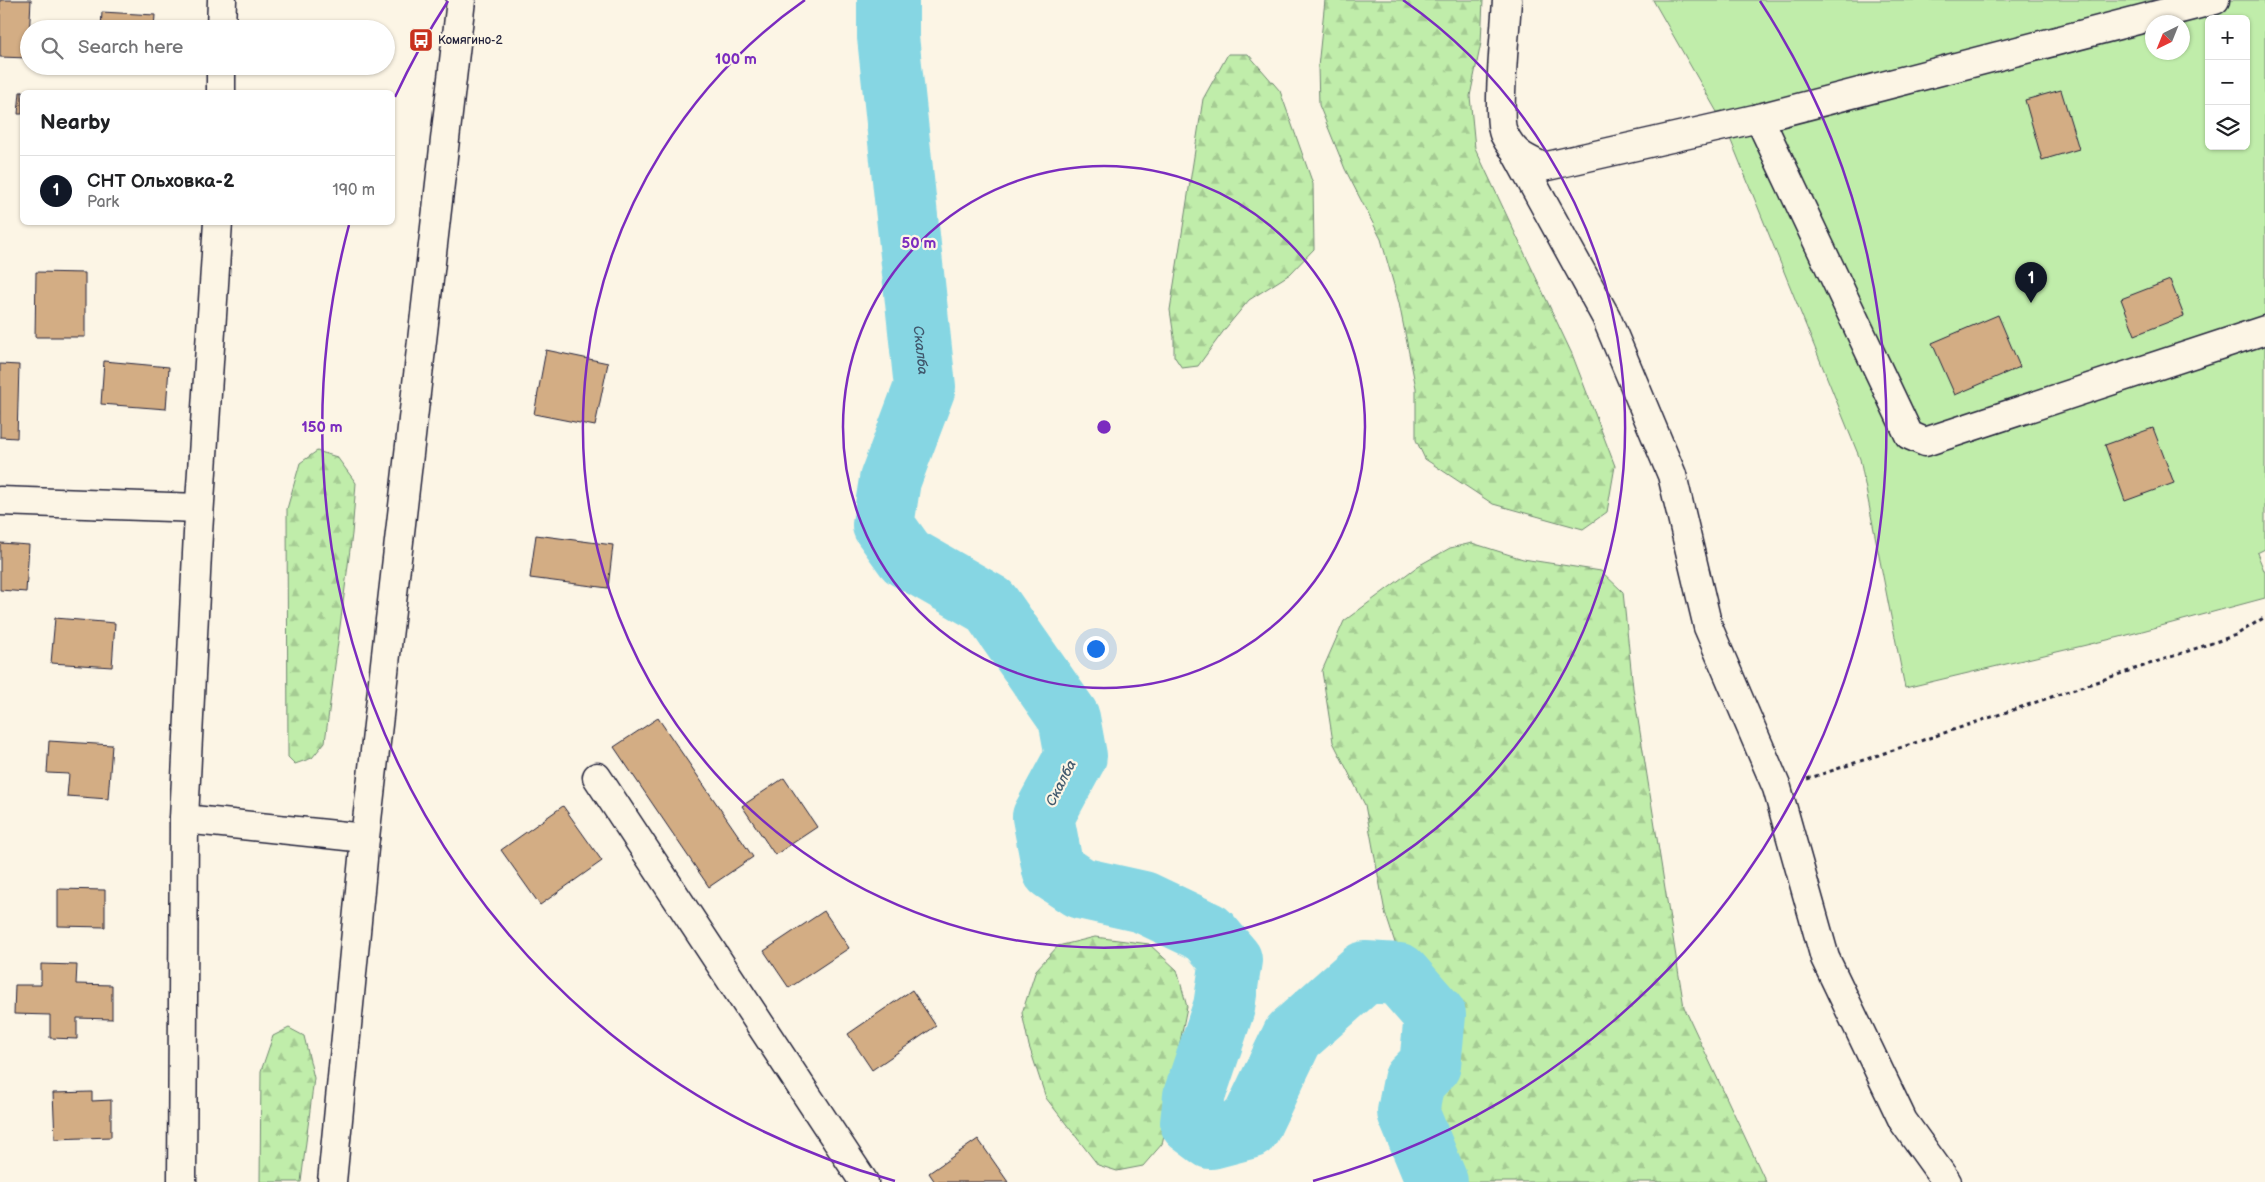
<!DOCTYPE html>
<html lang="en">
<head>
<meta charset="utf-8">
<style>
  :root { --surface:#fff; --page:#f2f2f2; --text:#202124; --muted:#757577; --line:#e0e0e0; --accent:#111827 }
  body { margin:0; font-family:"Balsamiq Sans",sans-serif; background:var(--page); color:var(--text) }
  .controls { position:absolute; right:15px; top:15px; display:grid; overflow:hidden; border-radius:8px; box-shadow:0 1px 4px #0004 }
  .controls button { width:45px; height:45px; display:grid; place-items:center; padding:0; border:0; border-bottom:1px solid var(--line); background:var(--surface); color:var(--text); font:25px sans-serif }
  .compass { position:absolute; left:2145px; top:15px; width:45px; height:45px; border-radius:50%; background:var(--surface); box-shadow:0 1px 4px #0004; rotate:223deg }
  .you { position:absolute; left:1095px; top:648px; width:18px; height:18px; margin:-12px; border:4px solid #fff; border-radius:50%; background:#1a73e8; box-shadow:0 0 0 8px #1a73e833 }
  .badge { display:grid; place-items:center; width:32px; height:32px; border-radius:50%; background:var(--accent); color:#fff; font-size:16px; font-weight:700 }
  .pin { position:absolute; translate:-50% -41px; filter:drop-shadow(0 1px 2px #0008) }
  .pin::after { content:''; position:absolute; top:26px; width:18px; height:15px; background:inherit; clip-path:polygon(0 0,100% 0,50% 100%) }
  .list { margin:0; padding:0; list-style:none }
  h2 { display:flex; justify-content:space-between; align-items:center; height:65px; margin:0; padding:0 20px; font-size:21px }
  h2 small { font-size:16px; font-weight:400; color:var(--muted) }
  .list li { display:grid; grid-template-columns:32px 1fr auto; gap:15px; align-items:center; box-sizing:border-box; height:70px; padding:0 20px; border-top:1px solid var(--line) }
  .list b { display:block; font-size:19px; white-space:nowrap }
  .list p { margin:0; font-size:16px; white-space:nowrap; color:var(--muted) }
  .list em { font-size:16px; font-style:normal; color:var(--muted) }
  .icon { flex:none; width:28px; height:28px; fill:none; stroke:currentColor; stroke-width:2; stroke-linecap:round; stroke-linejoin:round }
  .map { position:relative; flex:none; width:2265px; height:1182px; overflow:hidden }
  .search { position:absolute; background:var(--surface); box-shadow:0 1px 4px #0004; left:20px; top:20px; width:375px; height:55px; display:flex; align-items:center; gap:12px; box-sizing:border-box; padding:0 18px; border-radius:28px; color:var(--muted); font-size:19px }
  .panel { position:absolute; background:var(--surface); box-shadow:0 1px 4px #0004; left:20px; top:90px; width:375px; height:135px; border-radius:8px }
  .map>svg:first-child { display:block }
  .forest { fill:url(#forest-firs); stroke:#718872 }
  .garden { fill:#c0edaa; stroke:#718872; fill-rule:evenodd }
  .lines { fill:none; stroke-linecap:round; stroke-linejoin:round }
  .river { stroke:#86d6e3; stroke-width:62 }
  .building { fill:#d3ad84; stroke:#22223b }
  .minor-casing { stroke:#22223b; stroke-width:31 }
  .path { stroke:#22223b; stroke-width:3; stroke-dasharray:4 4; stroke-linecap:butt }
  .minor { stroke:#fcf5e5; stroke-width:28 }
  .ring { fill:none; stroke:#7b2cbf; stroke-width:2.5 }
  .labels { text-anchor:middle; dominant-baseline:central; stroke-width:4.5; stroke-linejoin:round; paint-order:stroke }
  .poi-label { font-size:12px; fill:#22223b; stroke:#fcf5e5; text-anchor:start }
  .water-label { font-size:14px; font-style:italic; fill:#40586d; stroke:#fcf5e5 }
  .centre { fill:#7b2cbf; stroke:#fcf5e5; stroke-width:2.5 }
  .ring-label { font-size:15px; text-anchor:middle; font-weight:bold; fill:#7b2cbf; stroke:#fcf5e5; stroke-width:4.5; stroke-linejoin:round; paint-order:stroke }
</style>
</head>
<body>
<div class="map">
<svg width="2265" height="1182" viewBox="0 0 2265 1182">
  <defs>
    <pattern id="forest-firs" width="22" height="20" patternUnits="userSpaceOnUse" patternTransform="scale(1.25)"><rect width="22" height="20" fill="#c0edaa"/><path d="M5 1l3.5 6h-7zM16 11l3.5 6h-7z" fill="#a5cb93"/></pattern>
  </defs>
  <rect width="100%" height="100%" fill="#fcf5e5"/>
  <filter id="ink" filterUnits="userSpaceOnUse"><feTurbulence type="fractalNoise" baseFrequency=".02" numOctaves="2"/><feDisplacementMap in="SourceGraphic" scale="10" xChannelSelector="R" yChannelSelector="G"/><feConvolveMatrix kernelMatrix="1 2 1 2 8 2 1 2 1" color-interpolation-filters="sRGB"/></filter>
  <g filter="url(#ink)">
    <!-- forest -->
    <g class="forest">
      <path d="M1325,0h158l-2,43 -11,53 5,52 97,206 43,112 -8,46 -24,17 -90,-25 -68,-45 -9,-19v-52l-17,-85 -18,-64 -36,-70 -26,-64 -1,-38z"/>
      <path d="M1228,54h20l32,37 33,93 1,65 -24,25 -41,26 -24,29 -27,37 -16,2 -8,-12v-19l-4,-27 33,-211z"/>
      <path d="M317,451l20,6 19,26 -4,51 -27,208 -13,16 -17,6 -7,-7 -1,-248 13,-46z"/>
      <path d="M1472,543l51,16 78,12 22,21 10,96 51,319 82,175h-312l-14,-19 -15,-31 -1,-33 25,-29 6,-63 -58,-58 -12,-37 -20,-107 -32,-63 -11,-71 22,-50 74,-55 32,-18z"/>
      <path d="M1095,937l54,7 28,26 10,37 -9,45 -11,39v30l-5,23 -19,22 -26,5 -19,-6 -52,-67 -17,-52 -7,-33 14,-43 22,-24z"/>
      <path d="M289,1028l15,8 10,42 -13,104h-41l1,-111 12,-35z"/>
    </g>
    <!-- garden -->
    <path class="garden" d="M1653,0h612v549l-8,4 8,20v25l-145,39 -215,51 -45,-229 -135,-333zM2209,19h37v127h-37zM2152,22h30v30h-30z"/>
    <g class="lines">
      <!-- river -->
      <path class="river" id="s1" d="M888,0v37l37,350 -35,93 -7,45 23,32 84,48 79,113 7,38 -33,61 10,53 27,18 63,14 65,31 23,27 -7,47 -30,89 -3,27 20,15 38,-10 44,-92 72,-64 34,2 36,41 -5,50 -16,16 -6,31 29,70"/>
    </g>
    <!-- building -->
    <g class="building">
      <path d="M0,0h31l-3,58 -28,-1z"/>
      <path d="M102,12l53,3 -1,14h-53z"/>
      <path d="M2061,90l18,59 -37,11 -17,-60z"/>
      <path d="M20,92h8h-6v22h-4z"/>
      <path d="M36,272l49,1v64h-50z"/>
      <path d="M2170,280l14,36 -49,19 -14,-36z"/>
      <path d="M1998,315l22,52 -65,28 -23,-52z"/>
      <path d="M546,350l62,13 -13,63 -61,-12z"/>
      <path d="M104,361l65,6 -3,42 -65,-5z"/>
      <path d="M0,364l19,1 -2,73 -17,-1z"/>
      <path d="M2153,428l21,55 -49,18 -20,-56z"/>
      <path d="M536,535l77,10 -5,43 -78,-10z"/>
      <path d="M0,543l29,2 -3,47 -26,-2z"/>
      <path d="M55,618l60,5 -3,44 -61,-4z"/>
      <path d="M658,718l95,139 -44,30 -95,-140z"/>
      <path d="M49,741l63,4 -4,54 -41,-3 2,-22 -22,-1z"/>
      <path d="M784,778l33,49 -42,28 -33,-49z"/>
      <path d="M563,806l39,55 -62,44 -39,-55z"/>
      <path d="M58,889l47,1v37l-47,-1z"/>
      <path d="M824,911l25,37 -60,40 -25,-37z"/>
      <path d="M41,964l36,1 -1,19 36,1v34l-35,-1v21l-27,-1v-23l-36,-1 1,-29h26z"/>
      <path d="M912,990l24,36 -64,44 -24,-36z"/>
      <path d="M92,1092v9l19,-1v37l-56,2 -2,-46z"/>
      <path d="M978,1139l30,43h-73l-6,-9z"/>
    </g>
    <g class="lines">
      <defs>
        <g id="minor">
          <path d="M1507,0c-1,22 -11,120 -3,134 10,20 20,24 39,33l216,-49 456,-118"/>
          <path d="M221,29l1,-29"/>
          <path d="M221,92v-26"/>
          <path d="M1759,118l150,317 16,7 340,-112"/>
          <path d="M1517,155l89,162 66,158 36,152 69,161 48,170 78,163 44,61"/>
          <path d="M0,501l199,7"/>
          <path d="M597,777l267,405"/>
          <path d="M184,819l181,19"/>
          <path d="M182,1182l2,-363 14,-286 20,-311"/>
          <path d="M332,1182l33,-344 96,-838"/>
        </g>
      </defs>
      <!-- minor casing -->
      <use href="#minor" class="minor-casing"/>
      <!-- path -->
      <path class="path" d="M1807,779l429,-144 29,-18"/>
      <!-- minor -->
      <use href="#minor" class="minor"/>
    </g>
  </g>
  <!-- distance rings -->
  <g class="ring">
    <circle cx="1104" cy="427" r="261"/>
    <path d="M1403 0A521 521 0 1 1 805 0"/>
    <path d="M895 1181A782 782 0 0 1 349 225M395 97A782 782 0 0 1 448 1M1760 1A782 782 0 0 1 1313 1181"/>
  </g>
  <!-- icons -->
  <defs>
    <symbol id="bus-square" viewBox="-11 -11 22 22"><rect x="-9" y="-9" width="18" height="18" rx="4" fill="#c8321e" stroke="#fcf5e5"/><path d="M-5-6H5V4H4V6H2V4H-2V6H-4V4H-5ZM-3.5-4V0h7V-4ZM-3.5 1.2v1.5H-2V1.2ZM2 1.2v1.5H3.5V1.2Z" fill="#fff"/></symbol>
  </defs>
  <g fill-rule="evenodd">
    <use href="#bus-square" x="407" y="26" width="28" height="28"/>
  </g>
  <g class="labels">
    <!-- poi labels -->
    <g class="poi-label">
      <text x="438" y="40">Комягино-2</text>
    </g>
    <!-- water labels -->
    <g class="water-label">
      <text stroke="none"><textPath href="#s1" startOffset="352">Скалба</textPath></text>
      <text transform="translate(1061 783) rotate(-63)">Скалба</text>
    </g>
  </g>
  <circle cx="1104" cy="427" r="8" class="centre"/>
  <g class="ring-label">
    <text x="736" y="64">100 m</text>
    <text x="919" y="248">50 m</text>
    <text x="322" y="432">150 m</text>
  </g>
</svg>
<div class="controls">
<button>+</button>
<button>−</button>
<button><svg class="icon" aria-label="layers" viewBox="0 0 24 24"><path d="M12 4l9 5-9 5-9-5zM3 14l9 5 9-5"/></svg></button>
</div>
<svg class="compass" viewBox="-18 -18 36 36"><path d="M0-13l5 13h-10z" fill="#e53935"/><path d="M0 13l5-13h-10z" fill="#757577"/></svg>
<div class="you"></div>
<div class="pin badge" style="left:2031px;top:303px">1</div>
<div class="search"><svg class="icon" aria-label="search" viewBox="0 0 24 24"><circle cx="10" cy="10" r="6"/><path d="M15 15l6 6"/></svg>Search here</div>
<section class="panel">
<h2>Nearby<small></small></h2>
<ul class="list">
<li><span class="badge">1</span><div><b>СНТ Ольховка-2</b><p>Park</p></div><em>190 m</em></li>
</ul>
</section>
</div>
</body>
</html>
